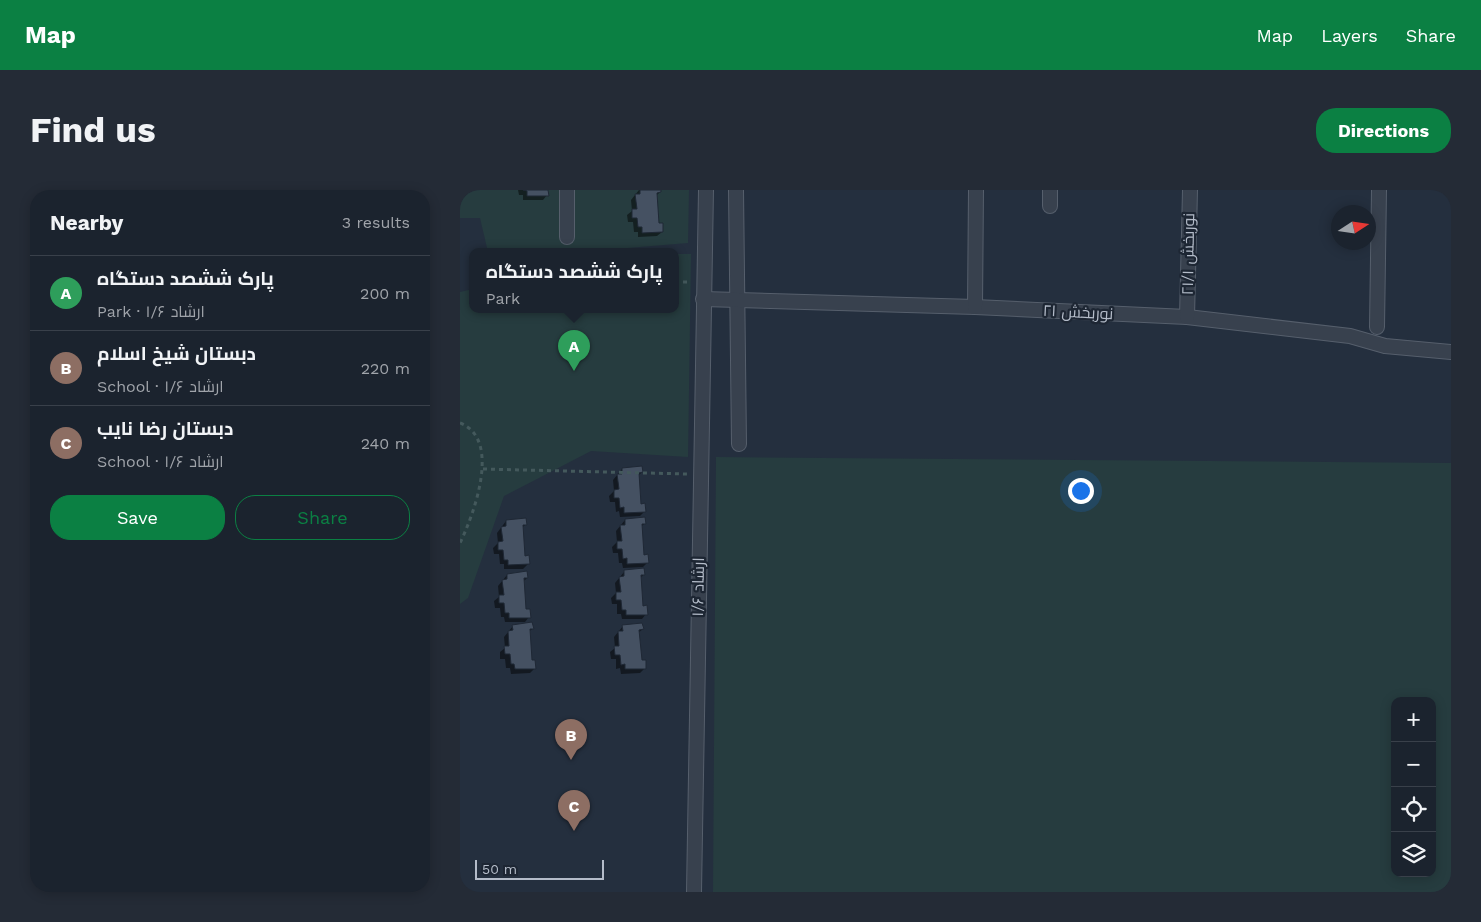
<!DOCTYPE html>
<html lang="en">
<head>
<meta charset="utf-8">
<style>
  :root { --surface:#1b232e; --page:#242b36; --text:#f1f3f6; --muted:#a0a4aa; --line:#39404a; --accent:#0b8043 }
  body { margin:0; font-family:"Work Sans",Cairo,sans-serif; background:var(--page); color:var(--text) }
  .controls { position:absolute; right:15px; bottom:15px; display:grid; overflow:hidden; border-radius:10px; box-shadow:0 2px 12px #0003 }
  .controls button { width:45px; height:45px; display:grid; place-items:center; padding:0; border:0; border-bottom:1px solid var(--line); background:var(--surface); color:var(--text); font:25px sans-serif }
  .compass { position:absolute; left:871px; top:15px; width:45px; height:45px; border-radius:50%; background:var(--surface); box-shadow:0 2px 12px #0003; rotate:78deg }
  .scale { position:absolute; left:15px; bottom:12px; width:129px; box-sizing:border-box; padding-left:5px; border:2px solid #b4bcc9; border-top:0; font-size:14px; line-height:18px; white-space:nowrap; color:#b4bcc9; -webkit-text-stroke:4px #1d2633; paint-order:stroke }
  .you { position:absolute; left:620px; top:300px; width:18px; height:18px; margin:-12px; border:4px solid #fff; border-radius:50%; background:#1a73e8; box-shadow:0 0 0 8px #1a73e833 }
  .badge { display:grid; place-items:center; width:32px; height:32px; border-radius:50%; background:var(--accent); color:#fff; font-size:16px; font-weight:700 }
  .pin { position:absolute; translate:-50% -41px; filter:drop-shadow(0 1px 2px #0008) }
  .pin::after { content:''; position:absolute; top:26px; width:18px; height:15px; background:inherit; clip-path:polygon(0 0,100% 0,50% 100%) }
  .popup { position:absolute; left:9px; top:58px; width:210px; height:65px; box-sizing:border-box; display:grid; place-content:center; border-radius:10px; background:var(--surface); filter:drop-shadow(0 1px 4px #0005); font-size:16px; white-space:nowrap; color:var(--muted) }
  .popup b { font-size:19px; color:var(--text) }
  .popup::after { content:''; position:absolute; left:50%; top:100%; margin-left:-10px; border:10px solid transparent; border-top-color:var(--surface) }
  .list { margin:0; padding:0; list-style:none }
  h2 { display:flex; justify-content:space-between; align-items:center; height:65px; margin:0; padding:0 20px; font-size:21px }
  h2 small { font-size:16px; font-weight:400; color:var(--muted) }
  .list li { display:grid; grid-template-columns:32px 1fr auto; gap:15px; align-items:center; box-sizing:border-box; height:75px; padding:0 20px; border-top:1px solid var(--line) }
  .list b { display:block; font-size:19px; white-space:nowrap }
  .list p { margin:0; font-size:16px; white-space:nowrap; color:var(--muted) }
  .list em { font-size:16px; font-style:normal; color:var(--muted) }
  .actions { display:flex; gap:10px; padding:15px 20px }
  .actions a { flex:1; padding:11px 0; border:1px solid var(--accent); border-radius:20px; text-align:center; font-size:18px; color:var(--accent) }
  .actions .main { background:var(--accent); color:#fff }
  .icon { flex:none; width:28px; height:28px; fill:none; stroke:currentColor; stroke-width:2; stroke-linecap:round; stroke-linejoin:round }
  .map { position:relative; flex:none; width:991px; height:702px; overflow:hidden; border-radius:20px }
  header { display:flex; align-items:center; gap:30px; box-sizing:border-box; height:70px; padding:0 25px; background:var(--accent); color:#fff }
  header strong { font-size:24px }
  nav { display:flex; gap:28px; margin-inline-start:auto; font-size:18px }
  .intro { display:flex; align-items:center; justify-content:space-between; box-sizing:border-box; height:120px; padding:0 30px }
  h1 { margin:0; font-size:35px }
  .button { padding:12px 22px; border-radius:20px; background:var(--accent); color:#fff; font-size:18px; font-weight:700 }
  main { display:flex; gap:30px; padding:0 30px }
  aside { flex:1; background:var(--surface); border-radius:20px; box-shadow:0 2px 12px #0003 }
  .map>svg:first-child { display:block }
  .green { fill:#263c3f; fill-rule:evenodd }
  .shadow { fill:#0007 }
  .building { fill:#455162; stroke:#1f2835 }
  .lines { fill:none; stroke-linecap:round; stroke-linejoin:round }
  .minor-casing { stroke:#565f6c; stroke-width:16 }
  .path { stroke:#44595c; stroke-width:3; stroke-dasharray:4 4; stroke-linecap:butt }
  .minor { stroke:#38414e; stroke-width:14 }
  .labels { text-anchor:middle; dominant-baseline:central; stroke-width:4.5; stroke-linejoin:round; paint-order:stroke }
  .street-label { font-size:16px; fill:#b4bcc9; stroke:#1d2633 }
</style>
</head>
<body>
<header>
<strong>Map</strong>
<nav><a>Map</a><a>Layers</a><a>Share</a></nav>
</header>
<div class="intro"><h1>Find us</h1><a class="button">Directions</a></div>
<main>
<aside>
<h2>Nearby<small>3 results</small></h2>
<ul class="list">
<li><span class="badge" style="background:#2e9e5b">A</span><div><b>پارک‌ ششصد دستگاه</b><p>Park · ارشاد ۱/۶</p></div><em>200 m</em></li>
<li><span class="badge" style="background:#8d6e63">B</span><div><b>دبستان شیخ اسلام</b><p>School · ارشاد ۱/۶</p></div><em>220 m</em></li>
<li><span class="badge" style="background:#8d6e63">C</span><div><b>دبستان رضا نایب</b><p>School · ارشاد ۱/۶</p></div><em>240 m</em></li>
</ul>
<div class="actions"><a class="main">Save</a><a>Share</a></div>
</aside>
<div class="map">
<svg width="991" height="702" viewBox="0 0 991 702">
  <rect width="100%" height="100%" fill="#242f3e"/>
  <!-- green -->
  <g class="green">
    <path d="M0,0h229l-1,53 -108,9h-92l-8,-34h-20z"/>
    <path d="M215,64h16l-3,203 -97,-6 -87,45 -36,102 -8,6v-312l13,-3v21h202z"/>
    <path d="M256,267l735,6v429h-738zM935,511h37v172h-37z"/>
  </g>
  <!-- shadow -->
  <g class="shadow">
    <path d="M58,0h29v5l-4,5h-20v-5h-4z"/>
    <path d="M179,0h20l1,2 -4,4 2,29 4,7 -5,4 -19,1v-5h-4l-1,-10h-5l-1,-7 5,-4 -1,-11z"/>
    <path d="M162,279l20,3 -4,4 2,29 4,7 -4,4 -20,1 -1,-6 -3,1 -1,-10h-5l-1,-6 5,-5 -1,-11z"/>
    <path d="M165,330l20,3 -4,4 2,29 4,7 -4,4 -20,1 -1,-5h-3l-1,-10h-5l-1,-6 5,-5 -1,-11z"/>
    <path d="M46,331l20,3 -4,4 2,29 4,7 -5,5h-19v-5h-4l-1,-10h-5l-1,-6 5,-5 -1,-10z"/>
    <path d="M164,382l20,2 -4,5 2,28 4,7 -4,5h-20l-1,-5h-4v-10h-5l-1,-6 5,-5 -1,-10z"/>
    <path d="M47,385l20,3 -4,4 2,29 4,6 -4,5h-20l-1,-5h-3l-1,-9h-5l-1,-7 5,-4 -1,-11z"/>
    <path d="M53,436l20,2 -4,4 2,30 4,6 -5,5 -19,1 -1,-6h-4l-1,-9h-5v-7l5,-4 -1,-11z"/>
    <path d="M163,436l20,3 -5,4 3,29 4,6 -5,5 -19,1 -1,-6 -4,1v-10h-5l-1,-7 5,-4 -1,-11z"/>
  </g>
  <!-- building -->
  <g class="building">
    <path d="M63,0h25l1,6h-22v-5z"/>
    <path d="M180,0h21v2l-4,1 2,30h4v9l-21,1v-6h-4l-1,-9h-5v-9h5l-2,-15h5z"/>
    <path d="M182,276l1,6 -4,1 2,31 4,-1 1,9 -22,1v-6l-4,1 -1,-10h-5v-8l5,-1 -2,-15h5v-6z"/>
    <path d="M185,327l1,7h-4l2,31 4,-1 1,9 -22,1v-6l-4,1 -1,-10h-5v-8h5l-2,-16h5v-6z"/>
    <path d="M66,328l1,7h-4l2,31 4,-1 1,9 -22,1v-5h-4l-1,-10h-5v-8l5,-1 -2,-14 5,-1v-6z"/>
    <path d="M184,378l1,7h-4l2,31 4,-1 1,10h-22v-5h-4l-1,-10h-5v-8h5l-2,-15 5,-1v-6z"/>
    <path d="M67,381l1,7h-4l2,31h4l1,9h-22v-5h-4l-1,-10h-5v-8h5l-2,-15 5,-1v-5z"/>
    <path d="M72,432l2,7h-4l2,31h3l1,9h-21l-1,-5h-3l-1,-10h-5l-1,-8h5l-1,-15 5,-1 -1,-5z"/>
    <path d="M182,433l2,6 -5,1 3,30h4v9h-21v-5l-4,1 -1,-10h-5l-1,-9h5l-1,-15h5l-1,-6z"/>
  </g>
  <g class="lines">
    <defs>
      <g id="minor">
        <path d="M107,0v47"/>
        <path d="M276,0l3,254"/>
        <path d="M590,16v-16"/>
        <path d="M243,109l272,8 212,10 163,19 35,10 66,6"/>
        <path d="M515,117l1,-117"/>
        <path d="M727,127l3,-127"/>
        <path d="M917,137l2,-137"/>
        <path d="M234,702l12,-702"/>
      </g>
    </defs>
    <!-- minor casing -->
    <use href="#minor" class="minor-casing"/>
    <!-- path -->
    <g class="path">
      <path d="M215,92h15"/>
      <path d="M0,233c42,16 14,91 0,120"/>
      <path d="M23,279l204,5"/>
    </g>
    <!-- minor -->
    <use href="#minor" class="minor"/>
  </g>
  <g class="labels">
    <!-- street labels -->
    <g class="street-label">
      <text transform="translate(728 64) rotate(-89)">نوربخش ۲۱/۱</text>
      <text transform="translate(618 122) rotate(3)">نوربخش ۲۱</text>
      <text transform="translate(238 397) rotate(-89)">ارشاد ۱/۶</text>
    </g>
  </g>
</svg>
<div class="controls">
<button>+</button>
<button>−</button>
<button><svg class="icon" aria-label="locate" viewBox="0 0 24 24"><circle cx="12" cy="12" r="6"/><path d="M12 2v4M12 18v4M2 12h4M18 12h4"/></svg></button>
<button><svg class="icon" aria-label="layers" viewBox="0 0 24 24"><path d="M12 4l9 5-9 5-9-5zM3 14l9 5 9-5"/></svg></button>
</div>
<svg class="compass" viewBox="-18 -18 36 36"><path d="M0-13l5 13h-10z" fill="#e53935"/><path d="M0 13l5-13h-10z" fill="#a0a4aa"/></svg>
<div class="scale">50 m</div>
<div class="you"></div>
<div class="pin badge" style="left:114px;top:181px;background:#2e9e5b">A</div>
<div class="popup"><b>پارک‌ ششصد دستگاه</b>Park</div>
<div class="pin badge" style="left:111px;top:570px;background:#8d6e63">B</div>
<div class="pin badge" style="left:114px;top:641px;background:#8d6e63">C</div>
</div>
</main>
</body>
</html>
